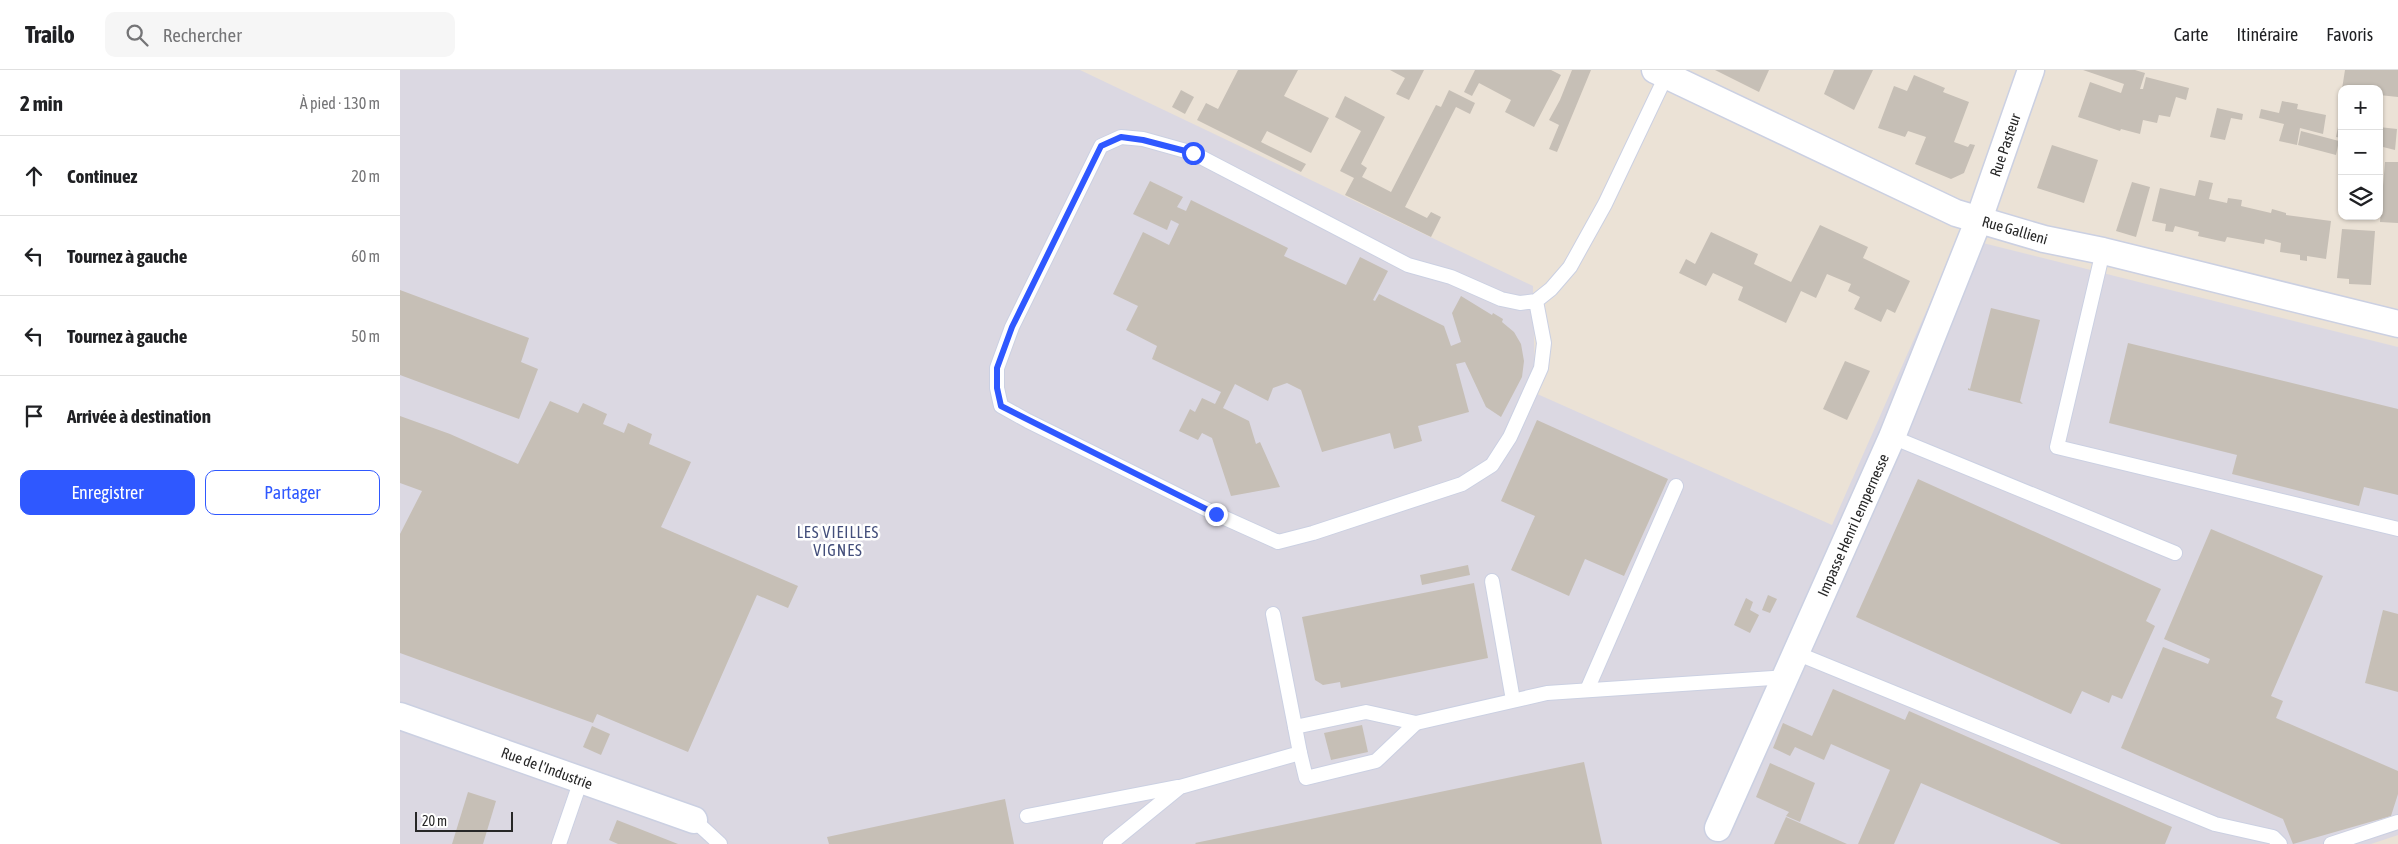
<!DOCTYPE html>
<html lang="fr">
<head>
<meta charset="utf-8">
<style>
  :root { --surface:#fff; --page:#f6f6f6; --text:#202124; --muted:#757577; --line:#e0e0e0; --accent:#2f58ff }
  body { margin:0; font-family:"Asap Condensed",sans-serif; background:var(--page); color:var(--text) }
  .controls { position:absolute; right:15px; top:15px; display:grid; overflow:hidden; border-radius:10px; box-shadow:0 1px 4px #0004 }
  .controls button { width:45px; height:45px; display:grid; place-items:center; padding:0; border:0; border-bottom:1px solid var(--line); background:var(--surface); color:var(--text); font:25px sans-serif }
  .scale { position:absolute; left:15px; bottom:12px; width:98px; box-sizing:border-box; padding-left:5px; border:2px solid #272727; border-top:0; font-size:14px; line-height:18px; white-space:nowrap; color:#272727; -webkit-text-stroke:4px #fff; paint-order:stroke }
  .stop { position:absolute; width:15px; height:15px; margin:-11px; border:4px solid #2f58ff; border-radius:50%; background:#fff }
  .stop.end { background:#2f58ff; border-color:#fff; box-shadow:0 1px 5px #0008 }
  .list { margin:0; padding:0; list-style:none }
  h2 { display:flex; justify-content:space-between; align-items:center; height:65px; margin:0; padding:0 20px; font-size:21px }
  h2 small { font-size:16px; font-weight:400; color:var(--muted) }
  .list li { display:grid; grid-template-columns:32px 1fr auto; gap:15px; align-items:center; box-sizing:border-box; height:80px; padding:0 20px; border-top:1px solid var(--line) }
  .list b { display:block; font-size:19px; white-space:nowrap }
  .list em { font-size:16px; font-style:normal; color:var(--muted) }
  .actions { display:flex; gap:10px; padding:15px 20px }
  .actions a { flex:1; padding:11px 0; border:1px solid var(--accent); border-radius:10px; text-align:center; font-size:18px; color:var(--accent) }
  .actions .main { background:var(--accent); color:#fff }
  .icon { flex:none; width:28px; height:28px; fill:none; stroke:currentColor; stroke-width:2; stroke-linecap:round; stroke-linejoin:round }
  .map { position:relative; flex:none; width:1998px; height:774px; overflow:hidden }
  header { display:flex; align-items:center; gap:30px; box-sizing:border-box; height:70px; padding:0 25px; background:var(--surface); border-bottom:1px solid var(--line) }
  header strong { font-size:24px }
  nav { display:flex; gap:28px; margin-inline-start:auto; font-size:18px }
  .search { width:350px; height:45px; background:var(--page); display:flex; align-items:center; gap:12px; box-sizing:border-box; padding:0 18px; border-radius:10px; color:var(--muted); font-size:19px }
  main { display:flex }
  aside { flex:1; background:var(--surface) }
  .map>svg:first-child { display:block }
  .industrial { fill:#dbd8e2 }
  .building { fill:#c6bfb6 }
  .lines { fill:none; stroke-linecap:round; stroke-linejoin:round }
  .lane-casing { stroke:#cbd0e2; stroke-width:16 }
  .street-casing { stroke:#cbd0e2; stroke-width:29 }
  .lane { stroke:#fff; stroke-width:14 }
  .street { stroke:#fff; stroke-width:26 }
  .route { stroke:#2f58ff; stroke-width:6 }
  .labels { text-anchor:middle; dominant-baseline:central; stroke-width:5; stroke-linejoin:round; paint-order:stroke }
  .street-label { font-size:15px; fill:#272727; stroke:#fff }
  .neighbourhood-label { font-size:16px; letter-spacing:1px; fill:#434e7b; stroke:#fff }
</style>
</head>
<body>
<header>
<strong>Trailo</strong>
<div class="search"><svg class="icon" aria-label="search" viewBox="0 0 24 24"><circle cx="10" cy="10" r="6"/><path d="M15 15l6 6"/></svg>Rechercher</div>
<nav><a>Carte</a><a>Itinéraire</a><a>Favoris</a></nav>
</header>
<main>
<aside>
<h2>2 min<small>À pied · 130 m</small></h2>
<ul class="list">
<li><svg class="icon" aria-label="ahead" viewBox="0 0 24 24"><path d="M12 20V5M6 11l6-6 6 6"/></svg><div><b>Continuez</b></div><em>20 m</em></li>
<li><svg class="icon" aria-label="left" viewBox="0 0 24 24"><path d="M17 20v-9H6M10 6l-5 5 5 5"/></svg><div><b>Tournez à gauche</b></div><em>60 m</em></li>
<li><svg class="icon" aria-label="left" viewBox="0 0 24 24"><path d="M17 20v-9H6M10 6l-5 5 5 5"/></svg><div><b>Tournez à gauche</b></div><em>50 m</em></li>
<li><svg class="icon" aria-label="arrive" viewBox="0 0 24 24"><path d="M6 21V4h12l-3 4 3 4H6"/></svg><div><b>Arrivée à destination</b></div></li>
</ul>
<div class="actions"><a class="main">Enregistrer</a><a>Partager</a></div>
</aside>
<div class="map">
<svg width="1998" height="774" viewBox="0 0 1998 774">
  <rect width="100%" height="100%" fill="#ebe2d6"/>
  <!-- industrial -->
  <path class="industrial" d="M0,0h680l453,216 2,107 297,132 127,-288 439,110v488l-27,9h-1971z"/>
  <!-- building -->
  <g class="building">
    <path d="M838,0h60l-14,26 45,22 -18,35 -44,-22 -6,11 45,22 -5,8 -104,-52 9,-17 12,6z"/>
    <path d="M990,0h34l-15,30 -13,-6 9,-16z"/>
    <path d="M1075,0h76l10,5 -27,52 -29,-15 6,-12 -32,-17 -7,13 -8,-4z"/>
    <path d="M1172,0h19l-34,82 -8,-3 10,-24 -10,-5 11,-20z"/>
    <path d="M1315,0h54l-10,22z"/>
    <path d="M1434,0h39l-19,40 -30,-16z"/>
    <path d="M1683,0h52l10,3 -5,16h3l3,-12 43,11 -3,12 -10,-3 -6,20 -11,-2 -2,8 -14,-3 -3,14 -19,-5 -1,2 -42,-14 12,-35 31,11 3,-9z"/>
    <path d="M1945,0h53v27l-19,-2v-6h-37z"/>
    <path d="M1514,5l31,13 -2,4 26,10 -15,40 14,5 2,-3 5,1 -11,28 -13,6 -36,-15 11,-27 -18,-6 -3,6 -27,-9 16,-42 13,5z"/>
    <path d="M781,20l13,7 -9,17 -13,-7z"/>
    <path d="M1049,20l26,13 -5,11 -14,-7 -51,100 22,11 4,-6 10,5 -10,20 -86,-42 9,-17 -14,-7 21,-40 -26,-14 10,-21 40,21 -24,47 6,4 -5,9 29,15 45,-87 5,2z"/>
    <path d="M1882,31l16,3 -1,5 29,6 -3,19 -23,-6 -3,17 -18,-4 5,-17 -25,-6 2,-9 18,4z"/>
    <path d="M1817,38l26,6 -1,6 -11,-2 -6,22 -15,-3z"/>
    <path d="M1939,52h3v16l-6,-1z"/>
    <path d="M1979,57l18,2 -2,21 -16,-4z"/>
    <path d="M1901,61l38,10 -3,14 -38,-10z"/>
    <path d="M1652,75l46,15 -14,43 -47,-15z"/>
    <path d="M1985,92h13v61l-18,-1z"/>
    <path d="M1799,110l14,3 -4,16 18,4 1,-5 14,2 -1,6 30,7 1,-4 14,4v2l45,6 -5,38 -19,-3v5l-7,-1v-5l-20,-3 1,-9 -16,-4 -1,5 -37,-7 -2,5 -27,-6 1,-4 -24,-6 -2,6 -8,-1 1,-7 -14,-3 8,-33 35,8z"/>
    <path d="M750,111l33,16 -6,10 9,4 5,-11 97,48 -4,8 62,29 14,-28 28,14 -15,29 2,1 4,-7 65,32 7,20 10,-4 -9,-29 9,-17 31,19 1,-2 10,6 -1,3 12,10 7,12 3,17 -2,16 -21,40 -15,-10 -21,-45 -9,2 13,48 -51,14 4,15 -28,8 -4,-16 -68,19 -21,-62 -14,-7 -14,5 -5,13 -33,-17 -12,24 26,13 7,23 4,-2 20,45 -49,9 -19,-58 -10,-5 -4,7 -19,-9 11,-22 5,3 7,-14 13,6 6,-12 -69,-33 5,-13 -31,-16 12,-24 -25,-12 30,-62 26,13 10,-21 -8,-4 -4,10 -34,-16z"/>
    <path d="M1732,112l18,5 -14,50 -20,-6z"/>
    <path d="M1420,155l48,22 -5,11 47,23 -15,32 -8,-4 -6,13 -27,-13 6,-12 -12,-6 3,-7 -24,-10 -11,24 -15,-7 -15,32 -48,-23 5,-13 -30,-14 -7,13 -27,-13 7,-14 9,5 16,-32 47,22 -4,10 37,18z"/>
    <path d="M1942,159l33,2 -4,54 -22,-1v-5l-12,-1z"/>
    <path d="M0,220l129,48 -8,24 17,7 -19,50 -119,-44z"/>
    <path d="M1591,238l49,12 -20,81 3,3 -55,-14v-2l2,1z"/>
    <path d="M1728,273l270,66v86l-34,-8 -5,19 -127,-32 5,-19 -128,-32z"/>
    <path d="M1445,291l25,10 -23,49 -24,-11z"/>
    <path d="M150,331l28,12 5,-10 24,11 -4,10 21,9 4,-10 24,11 -3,10 42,18 -30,65 137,59 -10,22 -31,-13 -69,157 -91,-38 -4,9 -193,-70v-119l22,-43 -22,-8v-67l50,18 68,30z"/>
    <path d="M1137,350l131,59 -44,97 -39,-17 -16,37 -58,-26 24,-54 -34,-15z"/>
    <path d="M1518,409l243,110 -15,32 9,5 -33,73 -10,-4 -3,8 -27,-12 -11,23 -215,-97z"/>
    <path d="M1811,459l112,47 -52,120 12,5 -7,17 122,53v23l-7,22 -98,28 -10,-25 -162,-71 42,-101 45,17 2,-5 -46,-20z"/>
    <path d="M1068,495l2,10 -48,10 -2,-10z"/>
    <path d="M1074,513l14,75 -147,30 -1,-6 -17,3 -8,-5 -13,-63z"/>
    <path d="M1368,525l9,4 -7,14 -8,-3z"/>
    <path d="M1346,528l7,4 -3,8 9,5 -9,18 -16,-8z"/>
    <path d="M1983,540l15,4v78l-33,-9z"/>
    <path d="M1433,619l72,31 4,-9 263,116 -7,17h-104l-140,-61 -27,61h-36l32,-74 -59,-26 -7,16 -29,-13 -5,9 -17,-8 10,-25 29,13z"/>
    <path d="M962,655l6,27 -37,8 -7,-27z"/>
    <path d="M192,656l18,8 -9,21 -18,-8z"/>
    <path d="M1184,692l18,82h-406l-1,-1z"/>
    <path d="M1370,693l45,20 -15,39 -14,-6 3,-4 -33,-15z"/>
    <path d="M68,722l28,9 -13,43h-31z"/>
    <path d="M605,729l9,45h-185l-2,-7z"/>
    <path d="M1386,747l61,27h-73z"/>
    <path d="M217,750l61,24h-60l-9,-4z"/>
  </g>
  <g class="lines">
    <defs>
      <g id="lane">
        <path d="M1703,181l-46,196 341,82"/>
        <path d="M1136,231l8,42 -3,25 -31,69 -18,28 -30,19 -149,49 -35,9 -62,-28 -188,-93 -27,-15 -4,-18v-20l15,-41 89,-181 20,-9 22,2 50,14 215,112 43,12 50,22 19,4 16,-2 15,-12 19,-22 35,-63 61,-128"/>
        <path d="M1492,367l283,116"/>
        <path d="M1092,511l21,119"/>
        <path d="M873,544l22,113"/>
        <path d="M1396,583l419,171 58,13 7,7"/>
        <path d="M1187,620l89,-204"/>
        <path d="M900,683l6,25 70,-17 40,-38"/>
        <path d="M627,746l150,-29"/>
        <path d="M294,750l26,24"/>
        <path d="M159,774l22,-64"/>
        <path d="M710,774l70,-57 120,-34 -5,-26 71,-15 50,11 131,-30 239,-16"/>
        <path d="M1931,774l67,-22"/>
      </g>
      <g id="street">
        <path d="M1255,0l301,143 88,26 59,12 295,73"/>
        <path d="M0,646l294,104"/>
        <path d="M1318,758l174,-391 87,-218 52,-149"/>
      </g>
    </defs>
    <!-- lane casing -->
    <use href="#lane" class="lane-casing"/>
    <!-- street casing -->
    <use href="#street" class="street-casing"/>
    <!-- lane -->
    <use href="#lane" class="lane"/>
    <!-- street -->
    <use href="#street" class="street"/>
  </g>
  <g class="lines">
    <!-- route -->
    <path class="route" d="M793,83l-50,-13 -22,-3 -20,9 -89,181 -15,41v20l4,18 215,108"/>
  </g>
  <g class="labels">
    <!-- street labels -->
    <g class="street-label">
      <text transform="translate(1605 75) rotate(-71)">Rue Pasteur</text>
      <text transform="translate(1615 160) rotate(16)">Rue Gallieni</text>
      <text transform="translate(1453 455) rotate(-66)">Impasse Henri Lempernesse</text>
      <text transform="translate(147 698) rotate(20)">Rue de l'Industrie</text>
    </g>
    <!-- neighbourhood labels -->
    <g class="neighbourhood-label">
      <text x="438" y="462">LES VIEILLES<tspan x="438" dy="18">VIGNES</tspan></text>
    </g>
  </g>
</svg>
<div class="controls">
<button>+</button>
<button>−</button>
<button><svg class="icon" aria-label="layers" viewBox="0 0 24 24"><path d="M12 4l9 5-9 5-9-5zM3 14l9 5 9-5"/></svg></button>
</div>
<div class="scale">20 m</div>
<div class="stop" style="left:793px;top:83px"></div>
<div class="stop end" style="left:816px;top:444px"></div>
</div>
</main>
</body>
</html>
